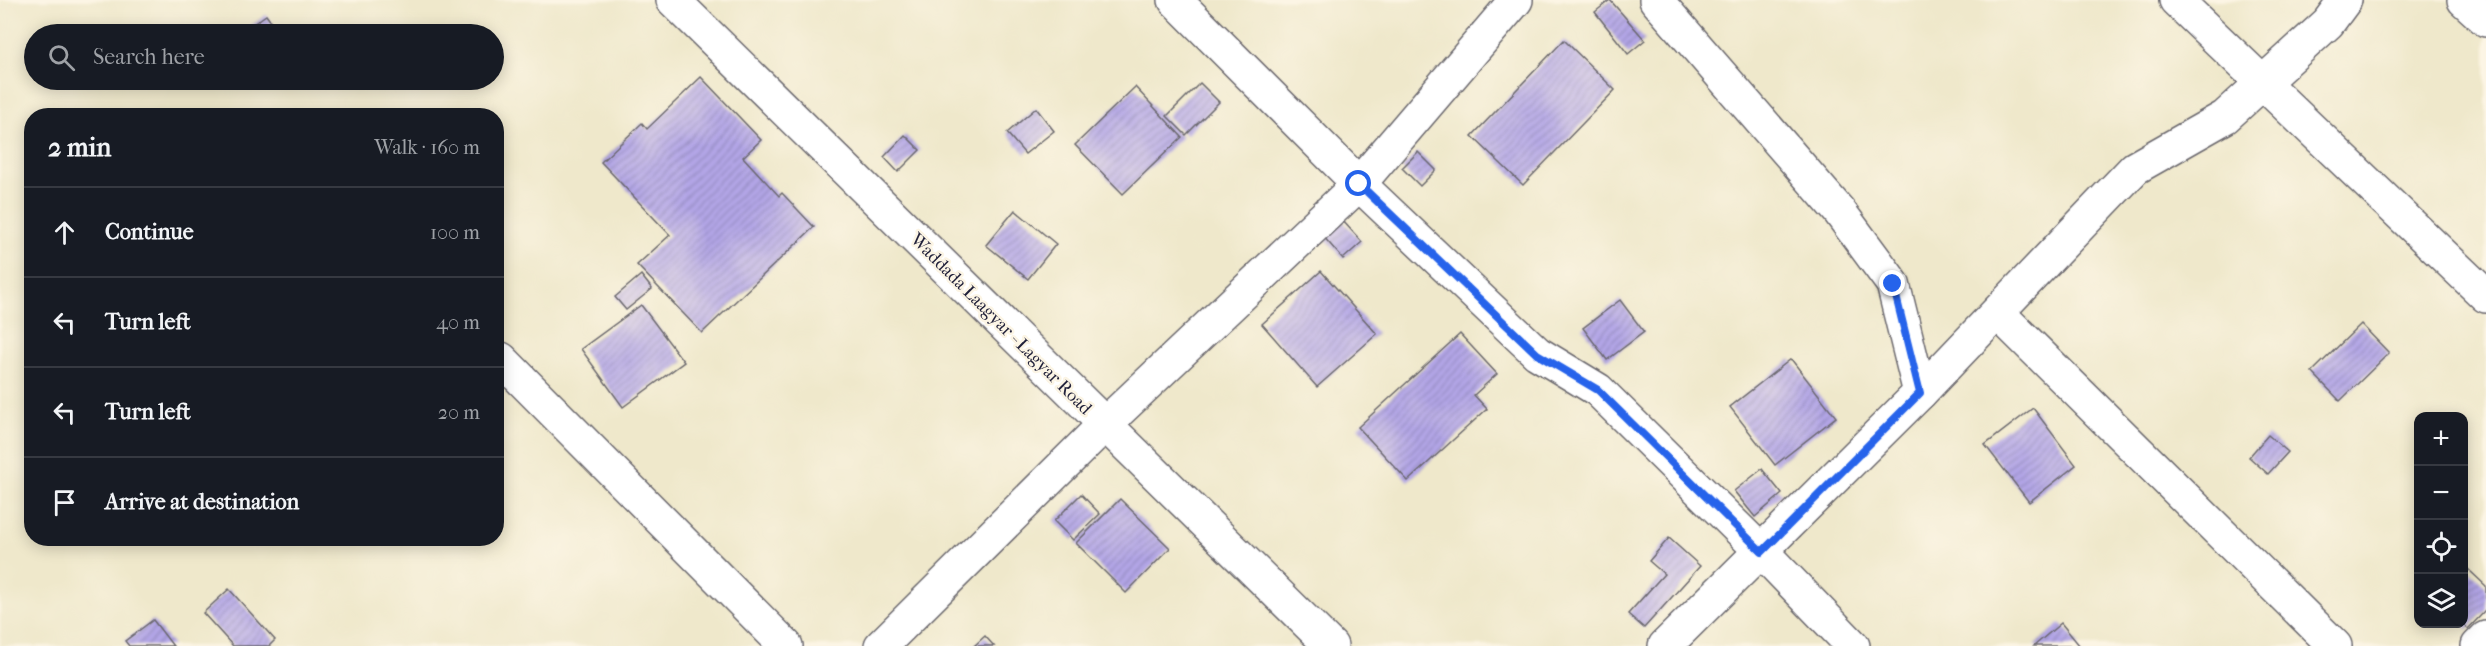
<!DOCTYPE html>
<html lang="en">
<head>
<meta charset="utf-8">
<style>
  :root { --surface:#171b24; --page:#20242c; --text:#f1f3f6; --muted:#9ea1a6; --line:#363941 }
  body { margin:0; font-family:"IM FELL French Canon",serif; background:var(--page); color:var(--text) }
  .controls { position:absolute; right:18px; bottom:18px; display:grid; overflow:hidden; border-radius:12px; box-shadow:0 3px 15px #0003 }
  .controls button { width:54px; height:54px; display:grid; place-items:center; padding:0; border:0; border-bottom:2px solid var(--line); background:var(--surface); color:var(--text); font:30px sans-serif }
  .stop { position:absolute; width:18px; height:18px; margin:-14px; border:4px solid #2563eb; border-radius:50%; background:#fff }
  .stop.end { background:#2563eb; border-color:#fff; box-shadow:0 2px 6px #0008 }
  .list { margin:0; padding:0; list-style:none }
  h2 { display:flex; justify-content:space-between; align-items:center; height:78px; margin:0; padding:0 24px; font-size:26px }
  h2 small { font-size:20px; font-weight:400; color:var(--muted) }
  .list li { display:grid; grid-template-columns:39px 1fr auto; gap:18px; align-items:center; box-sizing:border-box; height:90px; padding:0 24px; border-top:2px solid var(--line) }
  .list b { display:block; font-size:22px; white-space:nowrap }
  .list em { font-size:20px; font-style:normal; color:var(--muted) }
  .icon { flex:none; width:33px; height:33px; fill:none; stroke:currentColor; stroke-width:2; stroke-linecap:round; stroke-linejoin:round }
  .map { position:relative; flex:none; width:2486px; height:646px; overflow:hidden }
  .search { position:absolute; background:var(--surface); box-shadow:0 3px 15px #0003; left:24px; top:24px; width:480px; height:66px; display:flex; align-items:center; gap:15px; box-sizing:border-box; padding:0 21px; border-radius:33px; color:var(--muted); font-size:22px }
  .panel { position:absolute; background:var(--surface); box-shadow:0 3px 15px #0003; left:24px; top:108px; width:480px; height:438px; border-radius:24px }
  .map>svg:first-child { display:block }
  .building { fill:url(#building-hatch) }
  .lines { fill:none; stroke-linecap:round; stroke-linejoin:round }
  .minor-casing { stroke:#6a676d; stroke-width:36 }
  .minor { stroke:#fff; stroke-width:33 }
  .route { stroke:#2563eb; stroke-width:8 }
  .labels { text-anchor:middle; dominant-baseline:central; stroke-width:5; stroke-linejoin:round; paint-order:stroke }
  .street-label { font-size:18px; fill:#22223b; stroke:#fcf5e5 }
</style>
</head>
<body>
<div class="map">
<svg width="2486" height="646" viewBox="0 0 2486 646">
  <defs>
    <pattern id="building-hatch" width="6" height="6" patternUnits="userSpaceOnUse" patternTransform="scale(1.5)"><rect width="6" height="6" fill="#b3a6e7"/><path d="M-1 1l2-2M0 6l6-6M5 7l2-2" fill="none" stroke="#9187bc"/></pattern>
  </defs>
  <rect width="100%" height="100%" fill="#fcf5e5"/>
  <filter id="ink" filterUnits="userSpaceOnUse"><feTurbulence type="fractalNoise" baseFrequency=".0167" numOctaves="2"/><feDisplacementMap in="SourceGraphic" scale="12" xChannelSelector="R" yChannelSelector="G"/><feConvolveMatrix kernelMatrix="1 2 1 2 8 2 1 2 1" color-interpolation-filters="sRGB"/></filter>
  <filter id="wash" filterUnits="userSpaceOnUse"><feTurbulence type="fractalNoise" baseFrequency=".008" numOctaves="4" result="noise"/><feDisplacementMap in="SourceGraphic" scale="24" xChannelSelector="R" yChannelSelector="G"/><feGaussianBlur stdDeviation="1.35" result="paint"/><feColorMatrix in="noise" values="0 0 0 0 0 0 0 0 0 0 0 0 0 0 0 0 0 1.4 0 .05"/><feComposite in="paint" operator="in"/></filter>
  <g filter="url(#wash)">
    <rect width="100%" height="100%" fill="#efe8cb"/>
    <g id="blocks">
      <!-- building -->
      <g class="building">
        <path d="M1610,0l35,40 -17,14 -33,-42z"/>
        <path d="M266,15l14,19h-41z"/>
        <path d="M1564,40l51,50 -92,95 -51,-49z"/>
        <path d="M701,77l60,63 -18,17 36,39 3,-3 32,34 -112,106 -65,-68 33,-30 -69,-73 41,-39 5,6z"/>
        <path d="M1200,83l19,19 -33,33 -19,-19z"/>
        <path d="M1135,87l47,50 -59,57 -48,-49z"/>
        <path d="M1036,108l18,23 -29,23 -18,-21z"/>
        <path d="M905,135l15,15 -22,22 -14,-15z"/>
        <path d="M1418,152l18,18 -16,16 -18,-18z"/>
        <path d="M1015,210l41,34 -28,35 -42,-34z"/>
        <path d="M1342,220l20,22 -19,17 -20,-23z"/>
        <path d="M1321,271l56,63 -60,53 -55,-63z"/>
        <path d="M641,275l11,14 -26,21 -11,-13z"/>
        <path d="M1620,300l24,32 -37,28 -24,-32z"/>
        <path d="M641,305l43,57 -61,45 -42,-58z"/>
        <path d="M2361,324l28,29 -49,48 -28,-29z"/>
        <path d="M1460,334l37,40 -23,21 13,14 -79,72 -50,-54z"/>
        <path d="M1791,359l45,58 -61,48 -45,-58z"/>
        <path d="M2033,408l43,57 -47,37 -44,-57z"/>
        <path d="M2268,435l20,17 -20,22 -19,-17z"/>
        <path d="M1762,469l20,25 -27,23 -21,-26z"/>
        <path d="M1081,494l19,20 -27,26 -19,-19z"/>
        <path d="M1120,499l50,49 -44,45 -50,-50z"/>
        <path d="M1669,538l31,28 -56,62 -16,-14 36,-40 -15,-13z"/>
        <path d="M2468,569l18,17v24l-18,19 -6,-5h2v-50z"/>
        <path d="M229,589l46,51 -6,6h-36l-30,-33z"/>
        <path d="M153,620l20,26h-44l-4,-5z"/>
        <path d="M2061,623l19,23h-46z"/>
        <path d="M985,636l9,10h-20z"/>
      </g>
    </g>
  </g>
  <g filter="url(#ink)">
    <use href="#blocks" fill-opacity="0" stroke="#6a676d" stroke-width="1.5"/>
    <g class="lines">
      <defs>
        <g id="minor">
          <path d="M673,0l658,646"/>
          <path d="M1175,0l184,184 178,169 61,37 164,162 91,94"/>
          <path d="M1656,0l183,211 54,73 27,109"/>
          <path d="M2176,0l310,296"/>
          <path d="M2464,0l22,20"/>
          <path d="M1998,313l337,333"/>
          <path d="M501,359l285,287"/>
          <path d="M881,646l223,-221 255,-241 157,-184"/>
          <path d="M1665,646l255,-253 215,-225 90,-51 103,-94 17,-23"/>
          <path d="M2478,646l8,-8"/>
        </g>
      </defs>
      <!-- minor casing -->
      <use href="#minor" class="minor-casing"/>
      <!-- minor -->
      <use href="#minor" class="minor"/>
    </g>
  </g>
  <g class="lines" filter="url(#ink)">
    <!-- route -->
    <path class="route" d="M1359,184l178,170 61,36 164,162 158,-159 -27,-109"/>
  </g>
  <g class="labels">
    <!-- street labels -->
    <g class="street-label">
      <text transform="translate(1001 324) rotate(45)">Waddada Laagyar - Lagyar Road</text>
    </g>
  </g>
</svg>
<div class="controls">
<button>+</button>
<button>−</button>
<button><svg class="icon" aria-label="locate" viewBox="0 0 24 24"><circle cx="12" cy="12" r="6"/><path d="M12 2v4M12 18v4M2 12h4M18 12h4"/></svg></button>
<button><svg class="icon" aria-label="layers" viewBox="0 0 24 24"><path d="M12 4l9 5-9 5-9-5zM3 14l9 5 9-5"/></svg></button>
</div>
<div class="stop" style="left:1359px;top:184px"></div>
<div class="stop end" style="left:1893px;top:284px"></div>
<div class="search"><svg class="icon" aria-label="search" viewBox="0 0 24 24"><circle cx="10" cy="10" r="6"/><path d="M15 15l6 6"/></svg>Search here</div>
<section class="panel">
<h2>2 min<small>Walk · 160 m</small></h2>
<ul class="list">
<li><svg class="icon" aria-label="ahead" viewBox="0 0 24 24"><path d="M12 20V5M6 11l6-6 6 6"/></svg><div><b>Continue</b></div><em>100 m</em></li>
<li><svg class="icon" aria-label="left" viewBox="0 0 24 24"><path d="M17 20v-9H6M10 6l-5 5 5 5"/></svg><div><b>Turn left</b></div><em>40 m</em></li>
<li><svg class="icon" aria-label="left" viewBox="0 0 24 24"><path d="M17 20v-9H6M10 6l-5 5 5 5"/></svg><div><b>Turn left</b></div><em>20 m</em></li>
<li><svg class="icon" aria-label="arrive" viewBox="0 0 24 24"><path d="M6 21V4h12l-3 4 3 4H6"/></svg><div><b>Arrive at destination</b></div></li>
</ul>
</section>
</div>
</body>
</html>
